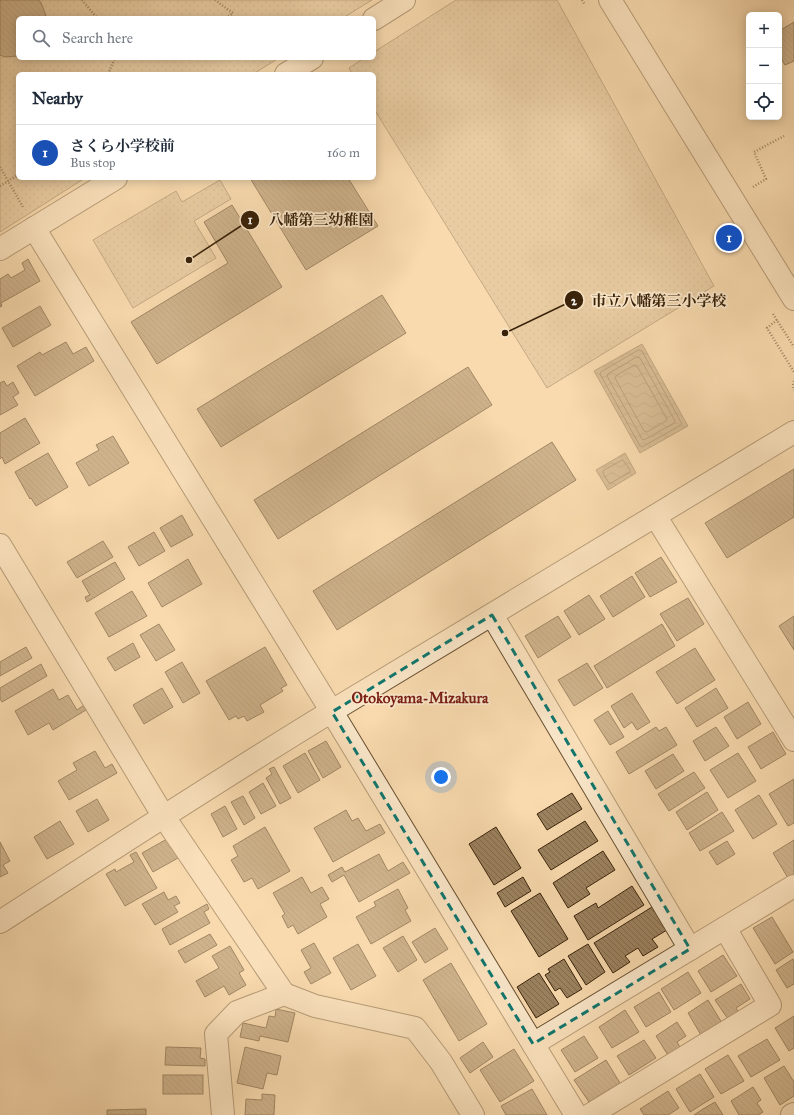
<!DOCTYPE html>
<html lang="en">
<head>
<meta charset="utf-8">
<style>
  :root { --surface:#fff; --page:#f2f2f3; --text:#1f2937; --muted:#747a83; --line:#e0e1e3; --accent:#8f2418 }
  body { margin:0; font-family:"IM FELL Great Primer","Noto Serif JP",serif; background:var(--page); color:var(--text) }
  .controls { position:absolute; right:12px; top:12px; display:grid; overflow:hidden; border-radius:6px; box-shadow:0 2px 10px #0003 }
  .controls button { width:36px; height:36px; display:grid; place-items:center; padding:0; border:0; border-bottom:1px solid var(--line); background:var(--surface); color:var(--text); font:20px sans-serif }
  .you { position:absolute; left:441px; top:777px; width:14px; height:14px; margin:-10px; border:3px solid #fff; border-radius:50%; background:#1a73e8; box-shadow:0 0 0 6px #1a73e833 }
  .badge { display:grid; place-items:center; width:26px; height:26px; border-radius:50%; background:var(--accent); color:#fff; font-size:13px; font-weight:700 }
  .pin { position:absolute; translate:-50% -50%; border:2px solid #fff; box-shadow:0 1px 4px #0006 }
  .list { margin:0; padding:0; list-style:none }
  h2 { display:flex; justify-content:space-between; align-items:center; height:52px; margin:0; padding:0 16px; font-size:17px }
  h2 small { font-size:13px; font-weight:400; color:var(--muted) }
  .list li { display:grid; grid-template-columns:26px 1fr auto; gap:12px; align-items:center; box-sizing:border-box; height:56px; padding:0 16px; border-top:1px solid var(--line) }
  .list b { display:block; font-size:15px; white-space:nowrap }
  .list p { margin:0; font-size:13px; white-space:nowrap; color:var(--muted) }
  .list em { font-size:13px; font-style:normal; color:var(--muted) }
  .icon { flex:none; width:22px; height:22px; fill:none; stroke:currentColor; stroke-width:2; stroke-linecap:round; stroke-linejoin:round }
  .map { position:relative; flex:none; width:794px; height:1115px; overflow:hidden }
  .search { position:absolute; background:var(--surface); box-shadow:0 2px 10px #0003; left:16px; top:16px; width:360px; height:44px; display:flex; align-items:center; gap:10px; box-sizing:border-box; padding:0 14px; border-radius:6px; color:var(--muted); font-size:15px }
  .panel { position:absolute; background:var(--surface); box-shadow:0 2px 10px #0003; left:16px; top:72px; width:360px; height:108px; border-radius:6px }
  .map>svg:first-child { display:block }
  .grass { fill:url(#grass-dots); stroke:#886e4e }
  .water { fill:url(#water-waves); stroke:#856b4a }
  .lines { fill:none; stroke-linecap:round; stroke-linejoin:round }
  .shore { stroke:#785e40; stroke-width:1 }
  .building { fill:url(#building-back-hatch); stroke:#392209 }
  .minor-casing { stroke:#695032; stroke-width:24 }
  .tertiary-casing { stroke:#695032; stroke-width:24 }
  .path { stroke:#392209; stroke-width:2.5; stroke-dasharray:1 2; stroke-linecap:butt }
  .minor { stroke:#fae7ca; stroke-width:22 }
  .tertiary { stroke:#fae7ca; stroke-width:22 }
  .marked { fill:none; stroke:#0f766e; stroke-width:3; stroke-dasharray:8 5; stroke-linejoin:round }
  .labels { text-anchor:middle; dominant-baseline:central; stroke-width:3.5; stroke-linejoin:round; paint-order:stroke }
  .neighbourhood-label { font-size:15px; font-weight:bold; fill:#7a1f14; stroke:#fae7ca }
  .leader { fill:none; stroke:#392209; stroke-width:1.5 }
  .callout-dot { fill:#392209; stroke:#fae7ca; stroke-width:1.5 }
  .mark-label { font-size:12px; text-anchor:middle; font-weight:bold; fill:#fff }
  .callout-label { font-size:15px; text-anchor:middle; font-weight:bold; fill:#392209; stroke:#fae7ca; stroke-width:3.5; stroke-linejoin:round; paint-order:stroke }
</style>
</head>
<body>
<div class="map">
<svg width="794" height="1115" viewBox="0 0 794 1115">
  <defs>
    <pattern id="grass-dots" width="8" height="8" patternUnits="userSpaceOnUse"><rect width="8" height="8" fill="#d8bb92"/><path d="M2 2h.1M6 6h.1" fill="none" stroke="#baa07d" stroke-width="1.8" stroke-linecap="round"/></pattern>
    <pattern id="water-waves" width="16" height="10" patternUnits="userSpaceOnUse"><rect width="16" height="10" fill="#b79b76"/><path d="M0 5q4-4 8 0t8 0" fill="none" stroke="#967e5f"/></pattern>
    <pattern id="building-back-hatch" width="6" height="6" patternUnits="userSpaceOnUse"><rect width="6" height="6" fill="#9c825f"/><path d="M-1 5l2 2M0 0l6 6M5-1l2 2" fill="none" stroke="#806a4d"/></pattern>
  </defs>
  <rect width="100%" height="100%" fill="#f8daae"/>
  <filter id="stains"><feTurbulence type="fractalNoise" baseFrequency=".005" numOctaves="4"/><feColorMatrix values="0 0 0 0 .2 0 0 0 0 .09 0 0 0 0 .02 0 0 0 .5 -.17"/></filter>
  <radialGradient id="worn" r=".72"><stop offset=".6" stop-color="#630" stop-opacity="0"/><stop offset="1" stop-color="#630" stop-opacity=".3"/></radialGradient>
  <!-- grass -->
  <g class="grass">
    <path d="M0,0h372l-29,18h-325v40h261l-26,16h-235v104h67l-85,54z"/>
    <path d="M456,0h101l157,286 -167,102 -173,-279v-35h-22l-3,-6 15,-10h10v-6z"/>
    <path d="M220,180l11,19 -37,22 22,37 -83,50 -40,-68 83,-49 6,11z"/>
  </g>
  <!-- water -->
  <g class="water">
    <path d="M642,344l46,82 -48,27 -46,-82z"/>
    <path d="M625,453l11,20 -28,17 -12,-20z"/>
  </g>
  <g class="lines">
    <!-- shore -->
    <g class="shore">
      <path d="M639,350l3,1 40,73 -1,1 -39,22 -2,-1 -40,-72 1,-2z"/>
      <path d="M637,357l3,1 35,63 -1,2 -30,17 -2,-1 -35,-63 1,-2z"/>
      <path d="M635,365l2,1 30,53 -1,2 -19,11 -3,-1 -29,-53 1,-2z"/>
      <path d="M623,460l7,10v2l-19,11h-2l-6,-10v-2z"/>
    </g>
  </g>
  <!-- building -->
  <g class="building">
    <path d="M0,0h39l3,5 4,11v2h-28v38h-1l-12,1 -5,-2z"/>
    <path d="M794,22v39l-9,4 -6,-10v-24z"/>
    <path d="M250,178h98l30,48 -72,44z"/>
    <path d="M232,205l50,82 -125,77 -26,-42 97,-59 -24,-41z"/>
    <path d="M28,259l12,22 -39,22 1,3 -2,1v-28l8,-5 3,4 14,-8 -3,-7z"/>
    <path d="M382,295l24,38 -185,114 -24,-38z"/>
    <path d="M40,306l11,19 -38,22 -11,-19z"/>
    <path d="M66,342l7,12 13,-7 8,14 -59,35 -18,-30 23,-14 2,3z"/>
    <path d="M468,367l24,38 -214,134 -24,-39z"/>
    <path d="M4,381l3,5 6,-4 6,11 -6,4 5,8 -18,10v-32z"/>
    <path d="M25,418l15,25 -35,21 -3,-7 -2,2v-26z"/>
    <path d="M113,436l16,27 -40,23 -13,-23 23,-13 -3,-5z"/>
    <path d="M552,442l24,38 -239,150 -24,-39z"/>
    <path d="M48,453l20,34 -32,19 -5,-8 -1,1 -15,-27z"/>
    <path d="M794,469v48l-67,41 -22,-35z"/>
    <path d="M182,515l11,20 -22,12 -11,-19z"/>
    <path d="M154,532l11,19 -26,15 -11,-19z"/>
    <path d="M103,541l10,16 -36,21 -10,-16z"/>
    <path d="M661,557l16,25 -27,15 -15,-24z"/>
    <path d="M188,559l14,25 -40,23 -14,-24z"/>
    <path d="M115,562l10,17 -38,23 -2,-5 5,-2 -8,-14z"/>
    <path d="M632,576l13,21 -32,20 -13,-21z"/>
    <path d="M132,591l15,25 -38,21 -14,-24z"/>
    <path d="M589,595l16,24 -26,16 -15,-24z"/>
    <path d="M688,598l16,26 -27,17 -17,-27z"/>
    <path d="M558,616l13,21 -33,21 -13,-22z"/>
    <path d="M794,616v34l-15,-24z"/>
    <path d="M159,624l16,26 -19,11 -16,-26z"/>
    <path d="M662,624l13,22 -68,42 -13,-22z"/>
    <path d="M133,643l7,14 -25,14 -8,-13z"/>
    <path d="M26,647l6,11 -32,18v-14z"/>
    <path d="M265,647l22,38 -6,3 2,3 -23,14 4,7 -17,9 -3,-5 -6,3 -2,-3 -7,4 -23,-39z"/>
    <path d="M695,648l20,32 -38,24 -21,-32z"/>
    <path d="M182,662l18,31 -17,10 -18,-31z"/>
    <path d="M587,663l16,25 -29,18 -16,-26z"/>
    <path d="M41,664l6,12 -45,26 -2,-3v-11z"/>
    <path d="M162,688l11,19 -29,17 -11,-19z"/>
    <path d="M716,688l12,20 -31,19 -12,-19z"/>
    <path d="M53,689l6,11 9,-5 9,15 7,-5 2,5 -33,20 -4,-7 -21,12 -13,-24z"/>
    <path d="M632,693l18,29 -13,8 -5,-8 -8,6 -13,-22z"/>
    <path d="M748,702l13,22 -24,15 -13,-22z"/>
    <path d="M608,711l16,26 -14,8 -16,-25z"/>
    <path d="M656,727l3,4 7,-4 11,18 -48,29 -13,-22z"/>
    <path d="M716,727l13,19 -24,15 -12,-20z"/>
    <path d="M773,732l13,22 -25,15 -13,-22z"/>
    <path d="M326,741l15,26 -18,11 -15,-27z"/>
    <path d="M95,751l10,17 7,-4 5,9 -48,27 -11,-19 19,-11 -4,-7z"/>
    <path d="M305,753l15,27 -22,13 -15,-27z"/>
    <path d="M738,753l18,28 -28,17 -18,-28z"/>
    <path d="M673,754l11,17 -28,18 -11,-18z"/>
    <path d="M274,767l17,31 -11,6 -14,-26 6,-4 -3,-5z"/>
    <path d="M694,772l11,16 -36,23 -11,-17z"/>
    <path d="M794,779v44l-6,3 -19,-32z"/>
    <path d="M263,783l13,23 -15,8 -12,-22z"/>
    <path d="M707,792l11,18 -31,20 -11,-18z"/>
    <path d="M572,793l10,16 -35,21 -10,-16z"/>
    <path d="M759,795l18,29 -24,15 -18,-29z"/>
    <path d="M243,796l12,22 -11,7 -13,-23z"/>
    <path d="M97,799l12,21 -21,12 -12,-21z"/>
    <path d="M225,806l12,23 -14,8 -12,-23z"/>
    <path d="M346,810l6,11 6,-3 8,13 14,-7 5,9 -52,29 -19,-34z"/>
    <path d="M722,812l12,19 -34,20 -11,-18z"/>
    <path d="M60,821l14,23 -27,15 -13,-22z"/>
    <path d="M585,821l13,20 -47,29 -13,-20z"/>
    <path d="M265,827l25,44 -32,18 -6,-11 -8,4 -13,-22 7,-4 -5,-10z"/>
    <path d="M496,827l25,41 -27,17 -25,-41z"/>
    <path d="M167,839l11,19 -25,14 -11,-19z"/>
    <path d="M794,840v34l-6,4 -15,-25z"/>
    <path d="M727,841l8,13 -18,11 -8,-13z"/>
    <path d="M0,842l10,19 -7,4 5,8 -8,4z"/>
    <path d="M603,851l12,19 -29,18 4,6 -22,14 -15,-25z"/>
    <path d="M136,852l21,36 -32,18 -19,-32 9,-5 1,3 18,-10 -4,-7z"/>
    <path d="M379,854l9,17 15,-9 7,11 -51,29 -15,-27 -12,7 -4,-7 14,-8 3,5z"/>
    <path d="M302,877l9,16 11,-6 7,12 -9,5 7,13 -29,17 -5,-9 -5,3 -6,-12 3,-2 -12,-21z"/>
    <path d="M523,877l8,14 -26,16 -8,-14z"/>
    <path d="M632,886l12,19 -56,35 -14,-24 22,-13 2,5z"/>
    <path d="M398,889l10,19 -3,2 6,11 -40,23 -15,-27 20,-11 -2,-4z"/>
    <path d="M164,892l4,8 8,-4 4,7 -6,3 4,6 -23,13 -13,-21z"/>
    <path d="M540,893l28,46 -29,18 -28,-46z"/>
    <path d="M207,904l2,5 -5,3 6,11 -40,22 -8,-16z"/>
    <path d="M652,907l15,23 -15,9 6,8 -15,9 -5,-8 -13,8 5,6 -17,11 -19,-30z"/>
    <path d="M772,917l21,35 -18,12 -22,-36z"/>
    <path d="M435,928l13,21 -23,14 -13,-21z"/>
    <path d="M210,934l7,11 -32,18 -7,-12z"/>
    <path d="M403,936l14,24 -19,12 -15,-24z"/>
    <path d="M314,943l17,30 -20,11 -7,-12 7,-4 -10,-18z"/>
    <path d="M358,944l18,32 -25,14 -18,-32z"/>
    <path d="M588,944l17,28 -19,13 -18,-29z"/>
    <path d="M230,946l14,24 -5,3 7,12 -17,10 -5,-9 -19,11 -9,-16 23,-13 -7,-12z"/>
    <path d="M723,955l14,21 -26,16 -13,-21z"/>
    <path d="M564,959l18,30 -15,9 -7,-10 -5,3 -10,-16 5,-3 -2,-3z"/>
    <path d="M793,959l1,2v23l-7,4 -11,-18z"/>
    <path d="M451,963l36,61 -28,17 -36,-61z"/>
    <path d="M688,972l13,21 -27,17 -13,-21z"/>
    <path d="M539,973l20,31 -23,14 -19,-31z"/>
    <path d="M741,984l9,15 -14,9 5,8 -11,6 -15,-22z"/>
    <path d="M659,992l12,20 -25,15 -12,-20z"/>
    <path d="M708,1000l14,23 -21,12 -13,-22z"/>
    <path d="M276,1009l19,4 -7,29 -28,-6 -1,5 -19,-4 3,-14 23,5 3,-12 6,1z"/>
    <path d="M625,1010l14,22 -27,16 -13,-21z"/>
    <path d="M794,1016v32l-5,3 -14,-23z"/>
    <path d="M677,1022l9,14 -9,6 5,8 -13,7 -13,-21z"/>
    <path d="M584,1036l14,22 -23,14 -14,-22z"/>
    <path d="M767,1039l13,21 -29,17 -13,-21z"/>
    <path d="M644,1040l12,18 -27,17 -12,-19z"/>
    <path d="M483,1042l10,15 -23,16 -10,-15z"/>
    <path d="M166,1047l35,1 -1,10 5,1v7l-40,-1z"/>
    <path d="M245,1047l36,9 -4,19 -10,-2 -4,16 -26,-6z"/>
    <path d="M514,1049l20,32 -34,21 -20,-32z"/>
    <path d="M728,1055l16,26 -23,13 -16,-25z"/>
    <path d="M606,1060l14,23 -31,19 -15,-22z"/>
    <path d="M784,1066l10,16v14l-14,9 -16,-27z"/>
    <path d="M700,1074l14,23 -24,15 -14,-23z"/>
    <rect x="163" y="1075" width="40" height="19"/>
    <path d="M753,1087l8,13 -4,3 6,9 -5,3h-19l-8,-14z"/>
    <path d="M532,1089l15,26h-41l-5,-9z"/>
    <path d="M668,1091l11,17 -11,7h-24l-4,-6z"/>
    <path d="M262,1094l13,1 -1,20h-29l1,-16 16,1z"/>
    <path d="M715,1102l8,13h-29l9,-6z"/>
    <path d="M146,1109v6h-39v-5z"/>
  </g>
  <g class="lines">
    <defs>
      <g id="minor">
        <path d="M656,517l138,223"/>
        <path d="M0,545l164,272 120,177 31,12 100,22 26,34 32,53"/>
        <path d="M492,615l198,334"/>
        <path d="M332,712l244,403"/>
        <path d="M533,1044l261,-158"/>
        <path d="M223,1115l-7,-81 21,-22 47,-18"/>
        <path d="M590,1115l180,-110 -45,-77"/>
        <path d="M792,1115l2,-1"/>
      </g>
      <g id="tertiary">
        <path d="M610,0l184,299"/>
        <path d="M374,19l30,-19"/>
        <path d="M286,74l26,-16"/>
        <path d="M34,228l298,484"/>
        <path d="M0,249l116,-71"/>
        <path d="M0,922c110,-71 220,-143 332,-211 154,-94 309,-185 462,-279"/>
      </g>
    </defs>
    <!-- minor casing -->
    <use href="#minor" class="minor-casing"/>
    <!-- tertiary casing -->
    <use href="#tertiary" class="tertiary-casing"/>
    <!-- path -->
    <g class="path">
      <path d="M82,0l15,18"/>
      <path d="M215,0l18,13 -6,5"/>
      <path d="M582,0l3,5"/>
      <path d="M108,74l7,-16"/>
      <path d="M0,167l23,40"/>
      <path d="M0,186l18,-11"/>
      <path d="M753,187l13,-8 -12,-27 30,-16"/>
      <path d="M773,314l21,33"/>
      <path d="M777,320l-10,8 27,44"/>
      <path d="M794,381l-1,2 1,7"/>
    </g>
    <!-- minor -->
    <use href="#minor" class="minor"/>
    <!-- tertiary -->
    <use href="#tertiary" class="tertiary"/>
  </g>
  <!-- marked area -->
  <path d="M0 0H794V1115H0ZM492,615l198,334 -157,95 -201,-332z" fill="#f8daae" fill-opacity=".55" fill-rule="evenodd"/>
  <path class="marked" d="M492,615l198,334 -157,95 -201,-332z"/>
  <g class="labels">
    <!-- neighbourhood labels -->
    <g class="neighbourhood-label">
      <text x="420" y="698">Otokoyama-Mizakura</text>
    </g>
  </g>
  <!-- callouts -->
  <path class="leader" d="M189 260L250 220M505 333L574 300"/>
  <g class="callout-dot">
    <circle cx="189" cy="260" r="4"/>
    <circle cx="505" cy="333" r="4"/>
    <circle cx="250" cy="220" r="10"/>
    <circle cx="574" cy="300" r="10"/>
  </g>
  <g class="mark-label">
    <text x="250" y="224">1</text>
    <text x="574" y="305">2</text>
  </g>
  <g class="callout-label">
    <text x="321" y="225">八幡第三幼稚園</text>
    <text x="659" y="306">市立八幡第三小学校</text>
  </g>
  <rect width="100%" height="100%" filter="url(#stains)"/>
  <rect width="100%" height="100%" fill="url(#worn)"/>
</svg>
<div class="controls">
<button>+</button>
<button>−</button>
<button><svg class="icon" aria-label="locate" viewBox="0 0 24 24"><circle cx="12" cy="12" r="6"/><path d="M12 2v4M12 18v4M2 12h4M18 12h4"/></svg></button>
</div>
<div class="you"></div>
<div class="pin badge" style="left:729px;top:238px;background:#1a4fb4">1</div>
<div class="search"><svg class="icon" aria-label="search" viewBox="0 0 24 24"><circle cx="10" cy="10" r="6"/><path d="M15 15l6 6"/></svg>Search here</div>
<section class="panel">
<h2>Nearby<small></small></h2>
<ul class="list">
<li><span class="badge" style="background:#1a4fb4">1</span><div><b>さくら小学校前</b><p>Bus stop</p></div><em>160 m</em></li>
</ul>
</section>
</div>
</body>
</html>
